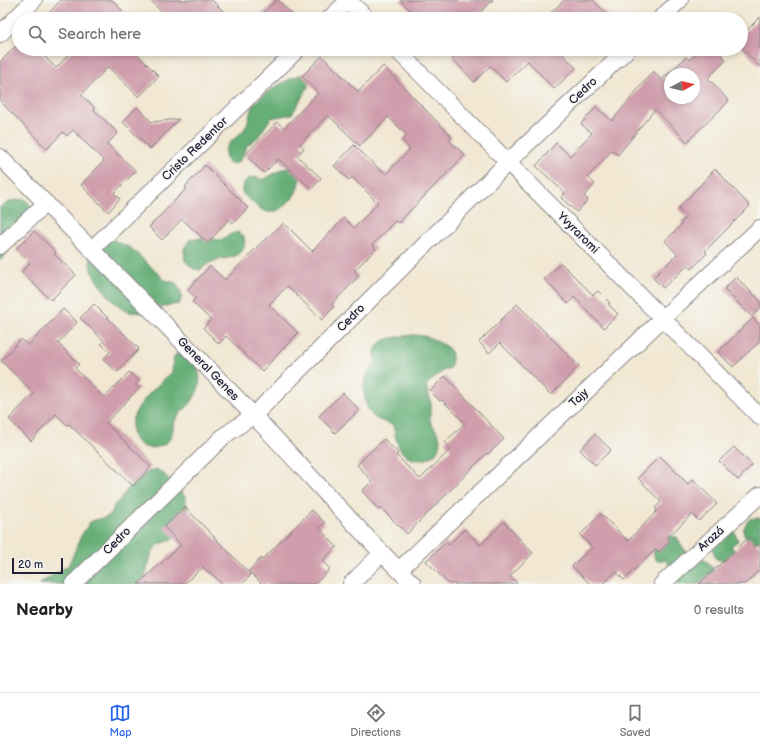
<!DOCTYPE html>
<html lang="en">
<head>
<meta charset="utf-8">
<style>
  :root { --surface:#fff; --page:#f6f6f6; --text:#222; --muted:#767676; --line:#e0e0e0; --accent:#2563eb }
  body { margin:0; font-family:"Balsamiq Sans",sans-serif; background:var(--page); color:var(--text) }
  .compass { position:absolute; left:664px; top:68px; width:36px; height:36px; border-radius:50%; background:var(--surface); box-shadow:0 2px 6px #0003; rotate:82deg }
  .scale { position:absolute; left:12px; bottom:10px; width:51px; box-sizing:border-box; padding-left:4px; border:2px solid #22223b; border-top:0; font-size:11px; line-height:14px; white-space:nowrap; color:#22223b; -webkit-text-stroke:3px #f6f6f2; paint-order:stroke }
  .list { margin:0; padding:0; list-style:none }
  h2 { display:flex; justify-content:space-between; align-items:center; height:52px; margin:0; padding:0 16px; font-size:17px }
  h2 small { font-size:13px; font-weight:400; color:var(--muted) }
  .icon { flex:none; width:22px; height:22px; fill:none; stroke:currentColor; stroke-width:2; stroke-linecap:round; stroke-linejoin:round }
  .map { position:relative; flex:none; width:760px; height:584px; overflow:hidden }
  .search { position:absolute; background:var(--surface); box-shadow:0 2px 6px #0003; left:12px; right:12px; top:12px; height:44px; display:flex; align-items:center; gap:10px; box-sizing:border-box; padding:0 14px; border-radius:22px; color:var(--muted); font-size:15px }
  .sheet { height:108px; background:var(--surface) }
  nav { display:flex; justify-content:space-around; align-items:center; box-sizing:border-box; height:56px; border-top:1px solid var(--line); background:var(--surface); font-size:11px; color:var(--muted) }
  nav a { display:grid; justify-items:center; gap:2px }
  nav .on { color:var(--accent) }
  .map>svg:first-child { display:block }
  .forest { fill:#65ae76; stroke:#446858 }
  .building { fill:#cf9dab; fill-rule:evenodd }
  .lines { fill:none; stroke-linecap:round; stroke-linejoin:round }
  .minor-casing { stroke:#8a8486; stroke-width:18 }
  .minor { stroke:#fff; stroke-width:16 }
  .labels { text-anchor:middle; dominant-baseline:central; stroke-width:3; stroke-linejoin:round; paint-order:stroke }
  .street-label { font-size:12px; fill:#22223b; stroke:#f6f6f2 }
</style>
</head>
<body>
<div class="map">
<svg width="760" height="584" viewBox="0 0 760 584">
  <rect width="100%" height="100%" fill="#f6f6f2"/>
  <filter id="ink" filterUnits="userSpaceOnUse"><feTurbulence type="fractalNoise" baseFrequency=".025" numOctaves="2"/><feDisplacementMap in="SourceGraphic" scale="8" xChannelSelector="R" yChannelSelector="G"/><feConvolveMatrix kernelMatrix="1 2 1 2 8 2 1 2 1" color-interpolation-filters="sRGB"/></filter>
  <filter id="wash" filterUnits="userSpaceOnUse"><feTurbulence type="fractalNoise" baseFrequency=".012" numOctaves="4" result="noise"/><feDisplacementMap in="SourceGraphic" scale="16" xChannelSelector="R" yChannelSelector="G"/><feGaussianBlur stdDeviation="0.9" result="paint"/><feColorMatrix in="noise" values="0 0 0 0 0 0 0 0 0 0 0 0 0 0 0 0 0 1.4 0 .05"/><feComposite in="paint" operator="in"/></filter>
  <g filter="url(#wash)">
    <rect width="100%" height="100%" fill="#f1e7d2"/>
    <!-- forest -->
    <g class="forest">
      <path d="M303,74l5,6v7l-16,27 -21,4 -13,19 -11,9 -7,14 -5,4 -7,-1c-10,-19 8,-22 17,-35 4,-6 4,-14 7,-21 6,-12 38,-30 51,-33z"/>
      <path d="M290,168l10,9c-1,5 -2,11 -4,15 -2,5 -6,9 -10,12 -12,12 -22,10 -34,-2 -4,-4 -9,-6 -10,-11 -1,-6 3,-10 7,-13l7,-1 7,3 19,-11z"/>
      <path d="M25,199l9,11 -22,27 -4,14 -8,10v-54l11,-6z"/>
      <path d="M238,232l6,4c4,24 -15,20 -30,25 -6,2 -9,6 -14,9l-7,-1 -8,-8 -1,-12 6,-10 11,-1 20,2 10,-6z"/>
      <path d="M109,238l22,10 34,32 11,3 4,7 2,7 -3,7 -14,2 -20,7 -15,-1 -7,-3 -11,-9 -13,-16 -8,-13 -1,-7 2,-14z"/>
      <path d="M412,335c13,0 17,2 28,8 13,6 14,11 10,25l-7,3 -17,14c1,7 5,13 5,20 1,6 -3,12 0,18 4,7 9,10 9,19 -2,20 -28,24 -39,9 -5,-8 -6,-18 -8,-26 -7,-3 -15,-4 -20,-9 -9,-10 -11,-26 -7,-39 1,-5 6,-9 9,-12 1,-4 0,-9 0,-13 3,-16 25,-15 37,-17z"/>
      <path d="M179,352c4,2 11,4 14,7 1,2 2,6 4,8 5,12 3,23 -5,34 -4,7 -12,11 -16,18 -6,11 0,21 -16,27 -7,3 -16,3 -22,-3 -22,-24 18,-56 34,-71l2,-16z"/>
      <path d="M156,469l7,4 22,23 3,15 -9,22 -6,6 -15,6 -6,7 -9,32h-104l30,-19 12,-29 9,-14 8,-3 7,-1 7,-5 2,-8 6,-5 9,-13 19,-15z"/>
      <path d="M760,518v23l-6,2c-8,-3 -14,-11 -8,-19 1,-2 2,-4 4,-5 3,-1 7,-1 10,-1z"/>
      <path d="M730,531h4l4,10 -6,4v3l4,6c-7,4 -12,8 -20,5l-4,-12z"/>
      <path d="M669,536l8,1c3,5 6,12 11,16 14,8 20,3 27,21l-4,10h-32l-8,-10 -2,-9 -4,-5 -8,1c-9,-10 3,-22 12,-25z"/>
    </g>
    <g id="blocks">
      <!-- building -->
      <g class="building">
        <path d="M61,0h51l11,11 -9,8h-71z"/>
        <path d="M150,0h62l19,19h-37l-8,-7 -7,7h-11z"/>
        <path d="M276,0h2l19,19h-40z"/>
        <path d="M400,0h93l-20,19h-72l9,-9z"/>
        <path d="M564,0h29l18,19h-67z"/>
        <path d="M760,17v50l-19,-20v-11z"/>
        <path d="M19,43v6h18l19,19 18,-19h58l27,27 -20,21 -31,-30 -27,28 14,13 -2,1 25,24 -11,11 29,27 -22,22 6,6 -12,13 -27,-27 23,-24 -31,-31 -6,6 -4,-4 -16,17 -47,-48v-39z"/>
        <path d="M462,49h96l18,19 -22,21 -26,-28 -22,21 -16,-16 -16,16 -22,-24z"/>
        <path d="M701,49h15l10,11 -18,18 21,23 -42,41 -32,-33 -37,46 -6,-5 -24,27 7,7 -11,12 4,4 -11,12 -16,-14 4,-5 -29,-27 20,-23 14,13 22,-23 -11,-9 15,-17 16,14 41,-50 9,9 24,-23 3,3zM670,74h24v24h-24z"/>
        <path d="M322,56l36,36 25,-26 69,71 -3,3 16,15 -67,68 -3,-2 -23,24 4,4 -22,22 5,5 -28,29 3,2 -12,13 -35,-34 -18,19 29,28 -36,38 -36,-35 -7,8 -16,-16 8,-8 -19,-18 4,-4 -9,-8 23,-24 15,14 36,-37 23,-20 28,28 32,-33 10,10 24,-25 -26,-26 -3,3 -15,-14 20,-21 27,26 1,-1 4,4 24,-25 -8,-9 5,-5 -19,-18 -28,29 -32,-31 -28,29 4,4 -7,8 24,22 -9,11 -34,-30 -14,14 -19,-18 32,-33 7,6 34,-35 -16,-17z"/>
        <path d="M137,107l15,15 27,-3 -29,30 -27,-27z"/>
        <path d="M205,165l43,43 -15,15 -4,-4 -21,24 -26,-24 -20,21 -13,-13 38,-39 -2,-1z"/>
        <path d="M715,169l35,37 -45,45 2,2 -15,16 -4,-4 -25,23 -10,-10 24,-24 -12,-13 17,-17 -1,-2 5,-5 -8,-8z"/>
        <path d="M34,231l22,21 -2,2 22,21 -25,25 -30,-28 9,-9 -14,-14z"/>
        <path d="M561,263l32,32 5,-4 12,12 -2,1 10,10 -14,14 -30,-31 -6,7 -24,-25z"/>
        <path d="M736,277l24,24v7l-8,9 -28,-28z"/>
        <path d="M94,304l45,45 -22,23 -14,-13 7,-7 -9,-8 3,-3 -24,-23z"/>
        <path d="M517,304l62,62 -28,29 -51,-52 -11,10 -10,-11z"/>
        <path d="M63,309l14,13 -19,21 21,21 -4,4 29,30 25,-26 10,9 -4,4 4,3 -33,35 45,44 -18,19 -64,-62 -2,1 -11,-11 -25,27 -22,-22 25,-26 -33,-32 20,-22 7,7z"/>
        <path d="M753,318l7,8v15l-27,26 -15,-15z"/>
        <path d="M445,376l59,63 -16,15 -1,-1 -80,81 -26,-26 -2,2 -17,-19 10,-10 -15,-16 27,-26 14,14 -2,2 24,24 31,-30 -6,-7 20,-19 -23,-23 -2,1 -10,-10z"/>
        <path d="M343,393l16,17 -24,23 -16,-17z"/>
        <path d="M595,434l16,16 -16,15 -15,-15z"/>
        <path d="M734,447l18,18 -14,15 -19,-19z"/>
        <path d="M660,456l28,28 5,-5 24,25 -18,17 -7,-7 -25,24 3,3 -11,11 -3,-3 -32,31 -8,-8 -13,12h-13l-18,-18 20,-19 -12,-12 21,-21 27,27 29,-30 -2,-3 6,-6 -23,-24z"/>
        <path d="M185,507l66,68 -9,9h-20l-12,-12 -1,1 -6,-6 -19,17h-46l43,-39 -17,-18z"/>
        <path d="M312,510l13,13 -6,5 18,19 -15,14 8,8 -15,15h-53l-13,-13 12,-13 1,2z"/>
        <path d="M504,522l29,31 -23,23 8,8h-69l-23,-23 20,-19 2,3 17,-16 15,16z"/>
        <path d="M749,537l11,10v22l-15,15h-46z"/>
      </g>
    </g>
  </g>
  <g filter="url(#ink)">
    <use href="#blocks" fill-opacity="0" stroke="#8a8486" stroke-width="1"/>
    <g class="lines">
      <defs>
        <g id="minor">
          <path d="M348,0l19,19"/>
          <path d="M329,19l20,-19"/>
          <path d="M660,19l20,-19"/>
          <path d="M0,34l34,-34"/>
          <path d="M396,49l364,368"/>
          <path d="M0,157c85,86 170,171 253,258 54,56 104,115 160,169"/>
          <path d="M0,246l46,-43"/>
          <path d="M92,249l206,-200"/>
          <path d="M399,570l264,-252 97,-90"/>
          <path d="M73,584l151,-148 30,-21 254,-253 120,-113"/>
          <path d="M351,584l31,-31"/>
          <path d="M662,584l98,-89"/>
        </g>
      </defs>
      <!-- minor casing -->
      <use href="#minor" class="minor-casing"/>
      <!-- minor -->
      <use href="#minor" class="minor"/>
    </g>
  </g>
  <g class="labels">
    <!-- street labels -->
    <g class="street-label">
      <text transform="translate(583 91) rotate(-43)">Cedro</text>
      <text transform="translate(195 149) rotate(-44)">Cristo Redentor</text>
      <text transform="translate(578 233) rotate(45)">Yvyraromi</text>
      <text transform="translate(351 318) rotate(-45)">Cedro</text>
      <text transform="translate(208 369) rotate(46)">General Genes</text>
      <text transform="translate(579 398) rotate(-44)">Tajy</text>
      <text transform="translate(711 539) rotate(-42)">Arazá</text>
      <text transform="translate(117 541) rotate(-45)">Cedro</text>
    </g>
  </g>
</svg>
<svg class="compass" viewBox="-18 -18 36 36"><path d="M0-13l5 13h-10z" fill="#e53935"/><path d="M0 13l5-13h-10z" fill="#767676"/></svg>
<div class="scale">20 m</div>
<div class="search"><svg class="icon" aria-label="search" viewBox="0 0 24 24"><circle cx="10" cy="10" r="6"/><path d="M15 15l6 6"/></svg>Search here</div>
</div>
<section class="sheet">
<h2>Nearby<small>0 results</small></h2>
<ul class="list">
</ul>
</section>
<nav>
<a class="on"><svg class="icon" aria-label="map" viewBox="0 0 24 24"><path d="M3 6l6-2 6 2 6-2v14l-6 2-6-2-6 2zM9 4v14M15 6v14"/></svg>Map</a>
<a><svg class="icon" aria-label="directions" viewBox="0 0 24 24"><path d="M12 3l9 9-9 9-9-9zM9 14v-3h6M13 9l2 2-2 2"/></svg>Directions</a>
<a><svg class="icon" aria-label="saved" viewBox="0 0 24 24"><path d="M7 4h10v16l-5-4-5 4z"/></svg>Saved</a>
</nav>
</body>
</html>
